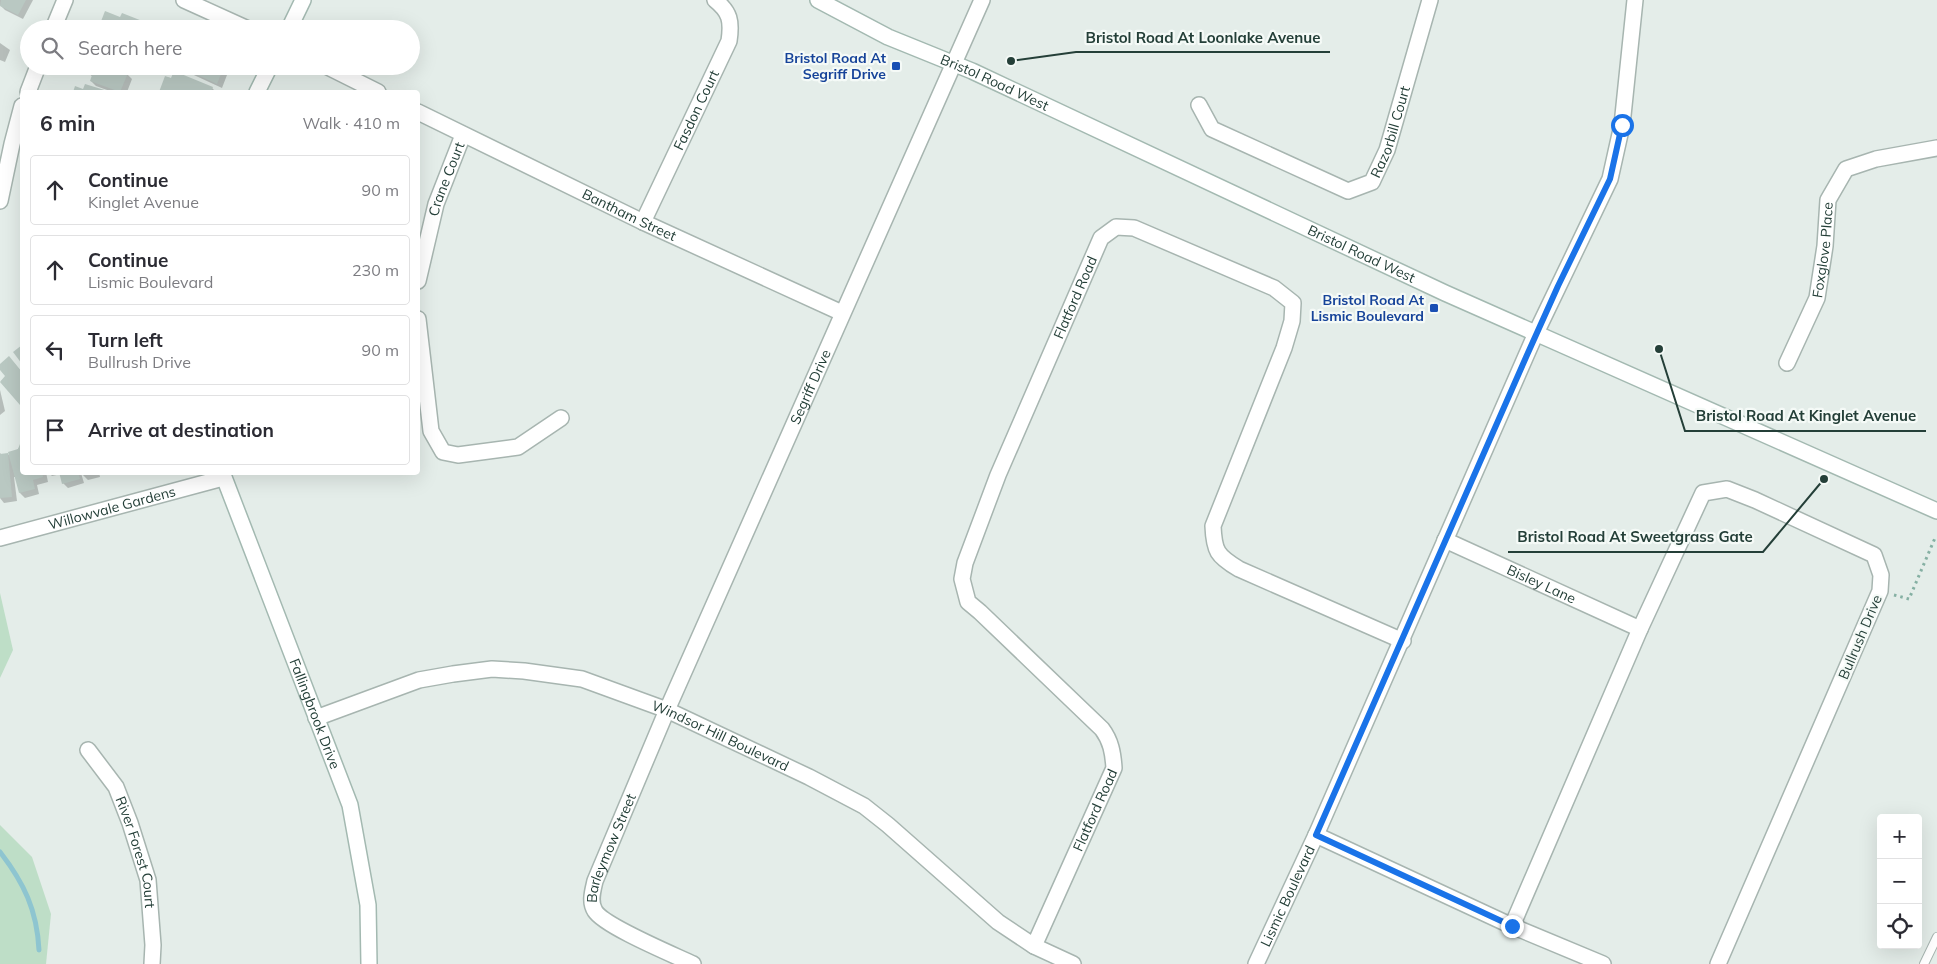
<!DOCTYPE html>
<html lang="en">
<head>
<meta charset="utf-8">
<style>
  :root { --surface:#fff; --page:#f7f7f7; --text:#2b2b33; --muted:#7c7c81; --line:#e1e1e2 }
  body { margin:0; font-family:Mulish,sans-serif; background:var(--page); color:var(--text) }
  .controls { position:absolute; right:15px; bottom:15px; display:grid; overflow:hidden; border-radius:5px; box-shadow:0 5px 20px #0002 }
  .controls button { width:45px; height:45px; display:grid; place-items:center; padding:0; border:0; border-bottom:1px solid var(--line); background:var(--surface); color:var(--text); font:25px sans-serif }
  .stop { position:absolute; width:15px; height:15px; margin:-11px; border:4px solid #1a73e8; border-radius:50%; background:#fff }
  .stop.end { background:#1a73e8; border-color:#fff; box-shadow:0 1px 5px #0008 }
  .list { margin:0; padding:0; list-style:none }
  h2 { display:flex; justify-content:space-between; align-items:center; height:65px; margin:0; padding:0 20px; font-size:21px }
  h2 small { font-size:16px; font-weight:400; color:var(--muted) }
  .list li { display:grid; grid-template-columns:32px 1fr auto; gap:15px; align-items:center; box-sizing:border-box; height:70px; margin:0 10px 10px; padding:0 10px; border:1px solid var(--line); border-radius:5px }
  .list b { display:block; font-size:19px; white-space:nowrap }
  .list p { margin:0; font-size:16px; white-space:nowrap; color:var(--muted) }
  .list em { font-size:16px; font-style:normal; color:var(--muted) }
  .icon { flex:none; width:28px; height:28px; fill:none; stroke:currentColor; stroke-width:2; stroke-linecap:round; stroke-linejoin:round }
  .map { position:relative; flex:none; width:1937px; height:964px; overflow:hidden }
  .search { position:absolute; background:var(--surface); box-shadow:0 5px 20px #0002; left:20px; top:20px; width:400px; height:55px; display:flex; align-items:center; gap:12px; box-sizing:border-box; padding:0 18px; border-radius:28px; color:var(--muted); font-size:19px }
  .panel { position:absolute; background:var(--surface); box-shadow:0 5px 20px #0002; left:20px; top:90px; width:400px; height:385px; border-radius:5px }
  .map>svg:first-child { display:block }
  .green { fill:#bedec7 }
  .shadow { fill:#0003 }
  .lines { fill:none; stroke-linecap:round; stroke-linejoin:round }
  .stream { stroke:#8ec5d0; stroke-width:5 }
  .building { fill:#b9c8c2 }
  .lane-casing { stroke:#a7b5b0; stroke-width:10 }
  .street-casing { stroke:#a7b5b0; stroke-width:18 }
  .secondary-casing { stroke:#a3b9b1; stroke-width:18 }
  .path { stroke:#85b0a3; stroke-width:3; stroke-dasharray:2.5 4; stroke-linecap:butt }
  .lane { stroke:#fff; stroke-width:8 }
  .street { stroke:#fff; stroke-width:15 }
  .secondary { stroke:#fff; stroke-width:15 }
  .route { stroke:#1a73e8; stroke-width:6 }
  .transit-dot { fill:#1a4fb4; stroke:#f5faf7; stroke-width:2 }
  .labels { text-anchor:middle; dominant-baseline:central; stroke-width:4.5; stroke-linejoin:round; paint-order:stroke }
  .transit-label { font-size:14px; font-weight:bold; fill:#164399; stroke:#f5faf7; text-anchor:end }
  .street-label { font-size:14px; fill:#243f38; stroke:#f5faf7 }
  .leader { fill:none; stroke:#243f38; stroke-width:2 }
  .callout-dot { fill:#243f38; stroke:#f5faf7; stroke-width:2 }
  .callout-label { font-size:15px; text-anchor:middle; font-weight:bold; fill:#243f38; stroke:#f5faf7; stroke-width:4.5; stroke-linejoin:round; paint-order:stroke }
</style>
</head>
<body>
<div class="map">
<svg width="1937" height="964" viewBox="0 0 1937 964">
  <rect width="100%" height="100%" fill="#e4ede9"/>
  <!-- green -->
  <g class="green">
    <path d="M0,593l13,57 -13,28z"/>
    <path d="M0,825l32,32 19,57 -5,50h-46z"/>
  </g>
  <!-- shadow -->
  <g class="shadow">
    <path d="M0,0h33l-10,19 -18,-9 -5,-5z"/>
    <path d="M0,43l10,7 -5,12 -5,-2z"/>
    <path d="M119,66h22l-4,8z"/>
    <path d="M179,66h46l-2,4 4,5 -5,13 -39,-18z"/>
    <path d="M87,72l40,2 5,5 -5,13h-53l2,-4 8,3 22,1 1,-2 -11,-4 -5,-5 2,-4z"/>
    <path d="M166,77l46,11 4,4h-56z"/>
    <path d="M14,363l8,10v33l-21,-25 6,-5 -7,-11z"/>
    <path d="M0,390l5,21 -5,4z"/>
    <path d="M21,445h1v27h24l2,10 -11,3 2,9 -14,4 -5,-5 -4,-16h-2l3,24 -13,2 -4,-5v-45l2,2 6,-1 3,4z"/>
    <path d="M48,472h51l1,5 -12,3 -7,-7 3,10 -16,5 -5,-5 -2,-9 -9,2z"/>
  </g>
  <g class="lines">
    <!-- stream -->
    <path class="stream" d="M0,852c24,31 37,58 39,98"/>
  </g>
  <!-- building -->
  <g class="building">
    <path d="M1,0h25l-8,15 -18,-9z"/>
    <path d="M105,11l15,6 2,-4 33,13 -1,3h-56z"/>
    <path d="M88,66h22l18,7 -8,19 -30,-11 2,-6 -6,-3z"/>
    <path d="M178,66h40l5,3 -6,15z"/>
    <path d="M174,71l39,16 -2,5h-52l6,-16 6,2z"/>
    <path d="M85,84l26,8h-38l2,-6 8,3z"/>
    <path d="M22,345v19l-9,-12z"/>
    <path d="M9,356l13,16v31l-2,2 -20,-23 5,-6 -5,-6v-6z"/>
    <path d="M20,444h2v28h20l1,5 -10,3 2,9 -16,4 -11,-41 10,-3z"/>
    <path d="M8,453l4,44 -12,1v-44z"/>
    <path d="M59,472h19l2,7 -18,5z"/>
  </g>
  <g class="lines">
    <defs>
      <path id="lane" d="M1924,964l13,-27"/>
      <g id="street">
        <path d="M184,0l64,29"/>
        <path d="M53,29l12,-29"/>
        <path d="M326,66l52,26"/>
        <path d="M28,92l10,-26"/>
        <path id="s1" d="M1199,105l13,24 136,62 24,-9 15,-32 43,-150"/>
        <path id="s2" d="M418,112l225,110 199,91"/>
        <path d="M0,201l12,-57 10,-38"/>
        <path id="s3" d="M643,222l86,-181c3,-20 1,-29 -14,-41"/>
        <path id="s4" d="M418,281l18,-77 27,-69"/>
        <path d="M418,319l13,112 12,21 15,3 60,-8 43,-29"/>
        <path id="s5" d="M1787,363l30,-65 8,-52 3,-46 18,-31 30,-10 61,-11"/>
        <path id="s6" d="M0,538l223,-60"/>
        <path id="s7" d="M1445,540l195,89"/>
        <path id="s8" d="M316,718l103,-38 34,-6 39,-5 32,2 58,8 85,31 142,67 55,29 24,19 110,97 36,24 39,18"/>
        <path id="s9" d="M88,750l28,37 14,36 18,57 5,65 -1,19"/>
        <path d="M1316,835l196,91 91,38"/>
        <path d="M1512,926l128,-297 63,-136 24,-4 28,11 119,55 7,20 -1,16 -162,373"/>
        <path id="s10" d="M1034,946l80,-178c-1,-15 -3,-27 -12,-39l-122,-117 -12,-10 -6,-23 3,-16 33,-88 103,-237 15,-11 18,1 140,60 19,15 -1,18 -8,27 -71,178c1,25 4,30 26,43l164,72"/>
        <path id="s11" d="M693,964c-19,-9 -89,-38 -98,-53 -6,-9 -2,-21 0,-30l72,-171 315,-710"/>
        <path id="s12" d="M1256,964l60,-129 220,-502 74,-154 12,-54 13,-125"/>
      </g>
      <g id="secondary">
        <path id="s13" d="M818,0l70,37 84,34 473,222 492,218"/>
        <path d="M289,29l14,-29"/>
        <path d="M257,92l13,-26"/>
        <path id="s14" d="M222,472l128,333 18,100 1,59"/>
      </g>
    </defs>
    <!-- lane casing -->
    <use href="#lane" class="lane-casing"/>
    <!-- street casing -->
    <use href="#street" class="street-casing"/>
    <!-- secondary casing -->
    <use href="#secondary" class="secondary-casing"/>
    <!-- path -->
    <path class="path" d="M1894,595l15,4 26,-61"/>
    <!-- lane -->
    <use href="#lane" class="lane"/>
    <!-- street -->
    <use href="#street" class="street"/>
    <!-- secondary -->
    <use href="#secondary" class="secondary"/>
  </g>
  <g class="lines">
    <!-- route -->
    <path class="route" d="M1512,926l-196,-91 211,-480 31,-69 52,-107 12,-54"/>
  </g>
  <!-- markers -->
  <g class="transit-dot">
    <rect x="891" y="61" width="10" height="10" rx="2.5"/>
    <rect x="1429" y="303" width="10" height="10" rx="2.5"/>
  </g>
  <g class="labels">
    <!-- transit labels -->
    <g class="transit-label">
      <text x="886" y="58">Bristol Road At<tspan x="886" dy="16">Segriff Drive</tspan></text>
      <text x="1424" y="300">Bristol Road At<tspan x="1424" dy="16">Lismic Boulevard</tspan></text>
    </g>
    <!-- street labels -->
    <g class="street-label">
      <text stroke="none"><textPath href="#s13" startOffset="195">Bristol Road West</textPath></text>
      <text stroke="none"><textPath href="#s3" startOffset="124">Fasdon Court</textPath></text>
      <text stroke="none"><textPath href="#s1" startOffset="256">Razorbill Court</textPath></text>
      <text stroke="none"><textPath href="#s4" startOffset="106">Crane Court</textPath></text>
      <text stroke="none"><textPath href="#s2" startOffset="235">Bantham Street</textPath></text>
      <text stroke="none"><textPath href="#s5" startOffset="120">Foxglove Place</textPath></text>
      <text stroke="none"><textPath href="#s13" startOffset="600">Bristol Road West</textPath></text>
      <text stroke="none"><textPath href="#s10" startOffset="749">Flatford Road</textPath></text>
      <text stroke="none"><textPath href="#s11" startOffset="682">Segriff Drive</textPath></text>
      <text stroke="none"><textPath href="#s6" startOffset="116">Willowvale Gardens</textPath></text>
      <text stroke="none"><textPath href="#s7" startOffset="106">Bisley Lane</textPath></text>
      <text transform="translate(1860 637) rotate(-67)">Bullrush Drive</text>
      <text stroke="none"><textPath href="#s14" startOffset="259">Fallingbrook Drive</textPath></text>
      <text stroke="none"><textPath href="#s8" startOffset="424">Windsor Hill Boulevard</textPath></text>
      <text stroke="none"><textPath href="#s10" startOffset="149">Flatford Road</textPath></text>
      <text stroke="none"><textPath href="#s11" startOffset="179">Barleymow Street</textPath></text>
      <text stroke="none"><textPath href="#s9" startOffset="115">River Forest Court</textPath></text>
      <text stroke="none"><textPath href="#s12" startOffset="75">Lismic Boulevard</textPath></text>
    </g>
  </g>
  <!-- callouts -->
  <path class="leader" d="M1011 61L1076 52H1330M1659 349L1685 431H1926M1824 479L1763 552H1508"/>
  <g class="callout-dot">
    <circle cx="1011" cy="61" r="5"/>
    <circle cx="1659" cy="349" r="5"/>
    <circle cx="1824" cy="479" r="5"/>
  </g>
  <g class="callout-label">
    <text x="1203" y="43">Bristol Road At Loonlake Avenue</text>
    <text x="1806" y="421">Bristol Road At Kinglet Avenue</text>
    <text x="1635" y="542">Bristol Road At Sweetgrass Gate</text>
  </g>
</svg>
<div class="controls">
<button>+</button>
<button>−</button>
<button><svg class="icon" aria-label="locate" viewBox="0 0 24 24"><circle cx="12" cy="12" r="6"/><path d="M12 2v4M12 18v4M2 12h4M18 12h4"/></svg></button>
</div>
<div class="stop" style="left:1622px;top:125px"></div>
<div class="stop end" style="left:1512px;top:926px"></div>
<div class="search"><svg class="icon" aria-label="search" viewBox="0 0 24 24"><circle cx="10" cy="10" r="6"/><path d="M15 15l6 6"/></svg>Search here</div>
<section class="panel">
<h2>6 min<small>Walk · 410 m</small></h2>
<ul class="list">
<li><svg class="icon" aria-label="ahead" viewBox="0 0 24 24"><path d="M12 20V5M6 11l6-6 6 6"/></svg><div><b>Continue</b><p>Kinglet Avenue</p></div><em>90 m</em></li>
<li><svg class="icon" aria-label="ahead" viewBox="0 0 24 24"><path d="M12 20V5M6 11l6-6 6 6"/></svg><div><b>Continue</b><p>Lismic Boulevard</p></div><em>230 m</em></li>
<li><svg class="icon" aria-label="left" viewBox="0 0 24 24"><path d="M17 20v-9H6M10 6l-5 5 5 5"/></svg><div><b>Turn left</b><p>Bullrush Drive</p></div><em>90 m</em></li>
<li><svg class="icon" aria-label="arrive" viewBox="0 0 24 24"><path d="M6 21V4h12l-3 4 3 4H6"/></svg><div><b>Arrive at destination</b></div></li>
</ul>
</section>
</div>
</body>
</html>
